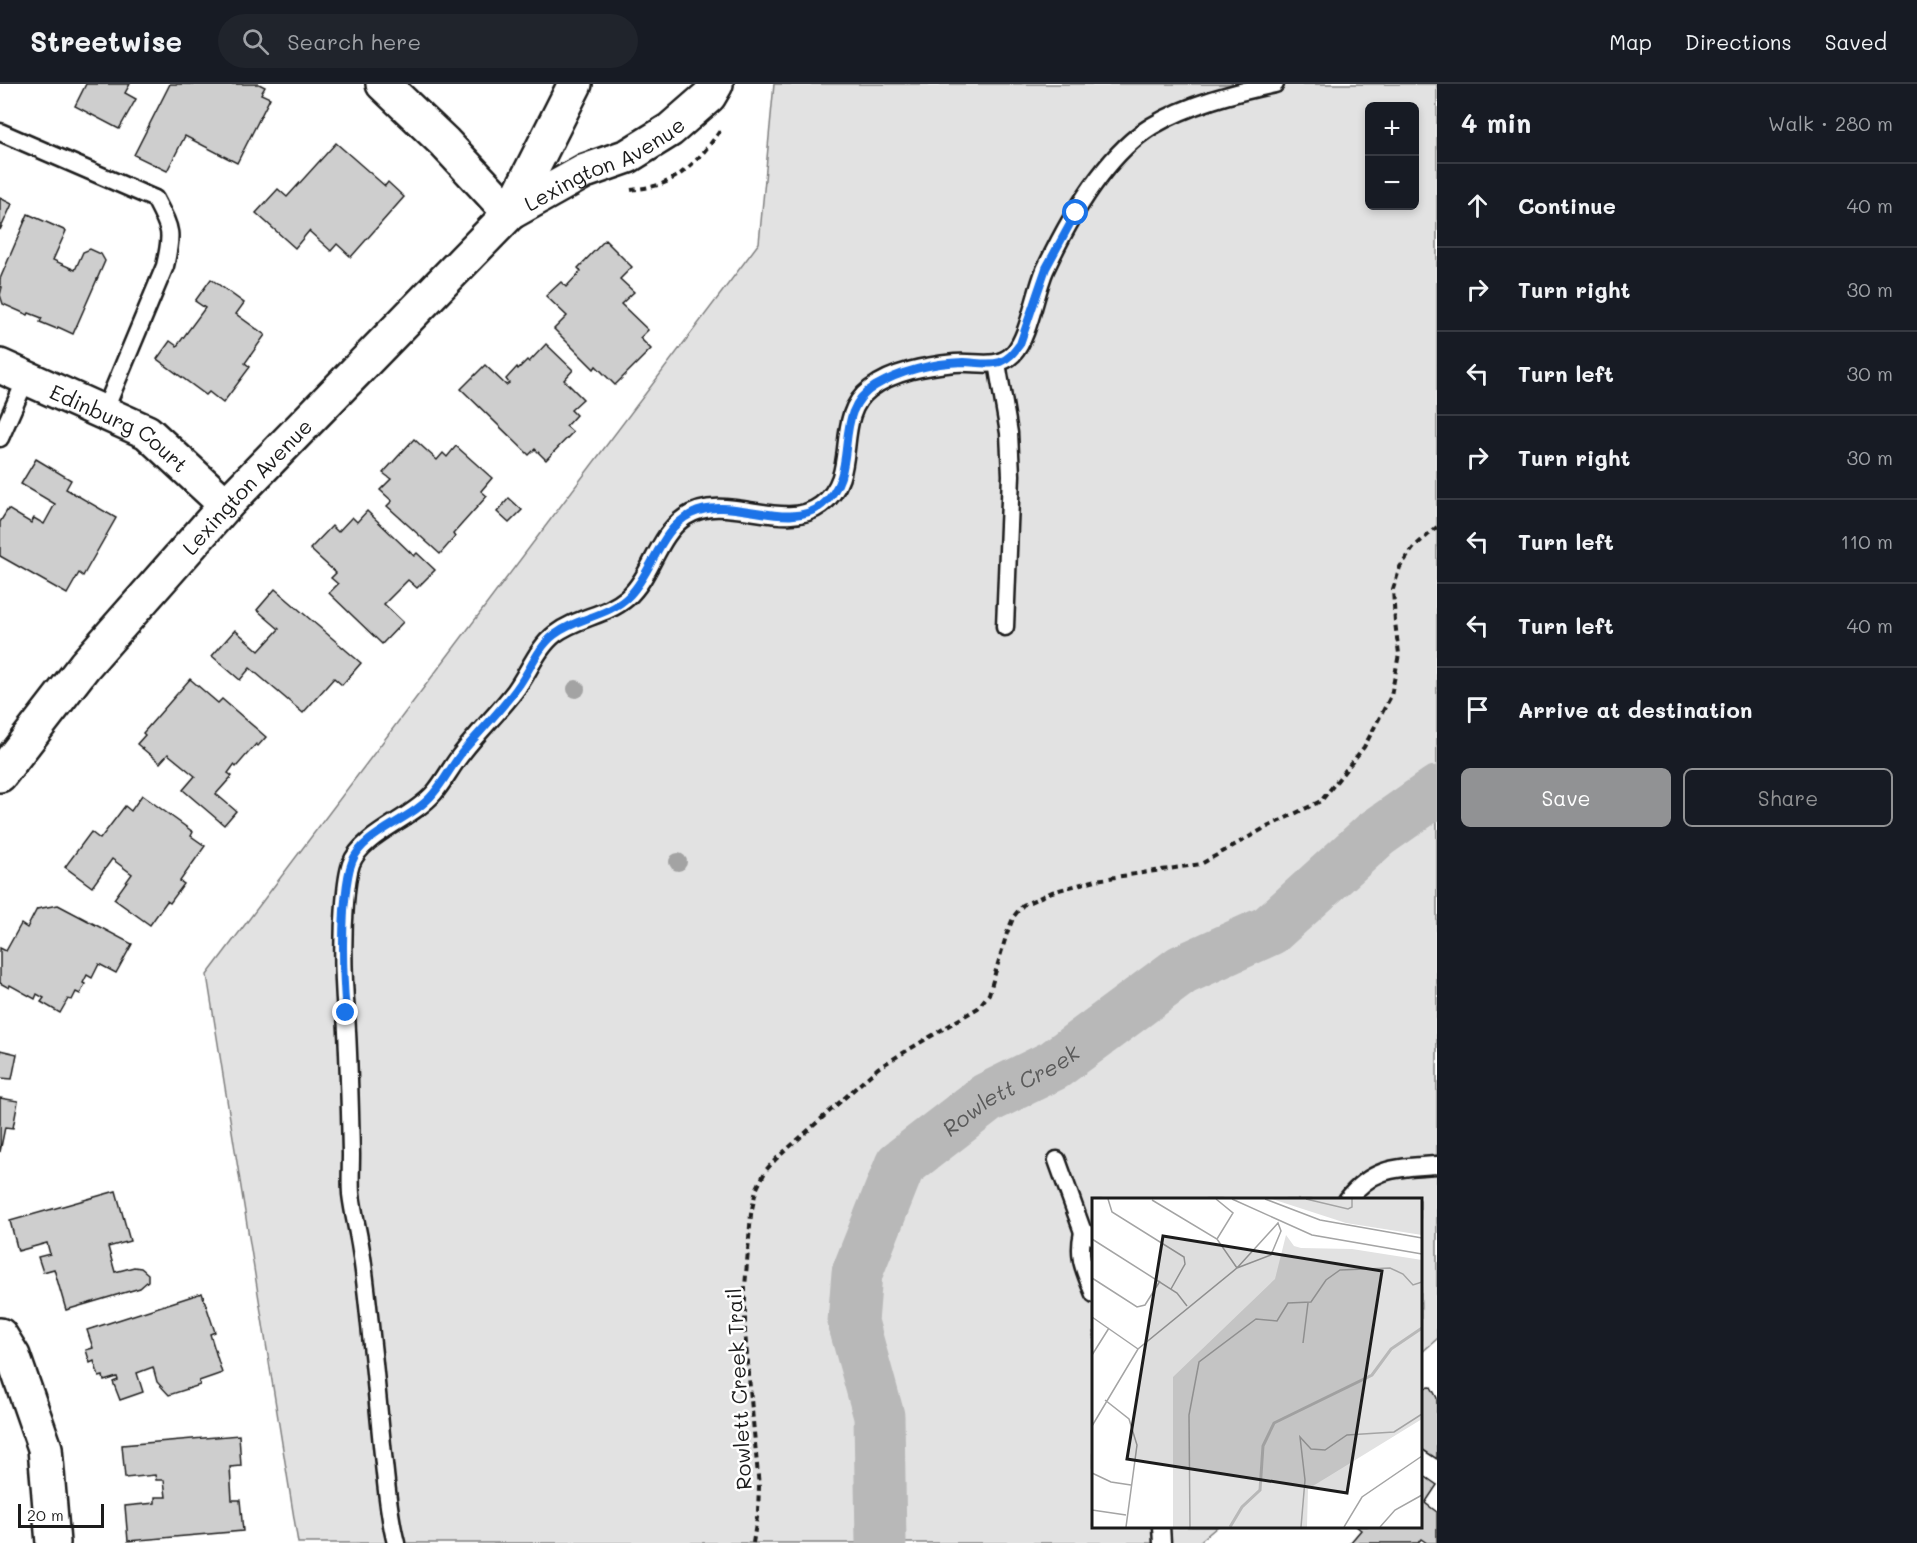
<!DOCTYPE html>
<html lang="en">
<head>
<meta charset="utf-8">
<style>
  :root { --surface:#171b24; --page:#20242c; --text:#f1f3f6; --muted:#9ea1a6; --line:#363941; --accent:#919294 }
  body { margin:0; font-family:Mali,sans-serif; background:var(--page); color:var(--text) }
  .controls { position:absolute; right:18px; top:18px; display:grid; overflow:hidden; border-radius:9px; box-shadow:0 3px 9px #0003 }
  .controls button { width:54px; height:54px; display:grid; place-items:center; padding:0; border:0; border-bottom:2px solid var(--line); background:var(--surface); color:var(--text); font:30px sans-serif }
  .scale { position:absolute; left:18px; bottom:15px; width:86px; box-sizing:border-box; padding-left:6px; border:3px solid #1c1c1c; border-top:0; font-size:16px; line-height:21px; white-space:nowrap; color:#1c1c1c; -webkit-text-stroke:4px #fff; paint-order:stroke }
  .stop { position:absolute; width:18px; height:18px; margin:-14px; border:4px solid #1a73e8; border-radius:50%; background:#fff }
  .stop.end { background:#1a73e8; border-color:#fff; box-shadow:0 2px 6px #0008 }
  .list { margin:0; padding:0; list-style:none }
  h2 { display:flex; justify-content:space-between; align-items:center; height:78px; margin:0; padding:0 24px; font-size:26px }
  h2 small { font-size:20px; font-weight:400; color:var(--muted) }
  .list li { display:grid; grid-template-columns:39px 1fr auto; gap:18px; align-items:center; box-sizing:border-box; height:84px; padding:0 24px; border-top:2px solid var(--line) }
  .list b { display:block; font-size:22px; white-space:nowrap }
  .list em { font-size:20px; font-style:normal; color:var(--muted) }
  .actions { display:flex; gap:12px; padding:18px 24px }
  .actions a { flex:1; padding:14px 0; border:2px solid var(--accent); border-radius:9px; text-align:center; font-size:21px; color:var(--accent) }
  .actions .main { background:var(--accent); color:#fff }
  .icon { flex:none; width:33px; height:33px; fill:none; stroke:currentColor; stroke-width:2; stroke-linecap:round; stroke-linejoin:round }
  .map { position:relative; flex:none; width:1437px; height:1459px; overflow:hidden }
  header { display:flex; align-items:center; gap:36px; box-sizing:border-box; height:84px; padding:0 30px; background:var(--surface); border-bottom:2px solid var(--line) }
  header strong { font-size:28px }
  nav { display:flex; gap:33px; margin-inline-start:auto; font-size:21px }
  .search { width:420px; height:54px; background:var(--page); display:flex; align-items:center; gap:15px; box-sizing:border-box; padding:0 21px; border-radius:33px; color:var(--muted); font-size:22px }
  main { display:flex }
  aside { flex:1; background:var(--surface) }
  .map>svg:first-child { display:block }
  .green { fill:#e2e2e2; stroke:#7f7f7f; stroke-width:1.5; fill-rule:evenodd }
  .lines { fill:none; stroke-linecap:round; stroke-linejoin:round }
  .river { stroke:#b8b8b8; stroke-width:51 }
  .building { fill:#cecece; stroke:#1c1c1c; stroke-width:1.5 }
  .service-casing { stroke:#1c1c1c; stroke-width:21 }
  .minor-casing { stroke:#1c1c1c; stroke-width:38 }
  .path { stroke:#1c1c1c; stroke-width:4; stroke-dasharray:6 4.5; stroke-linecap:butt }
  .service { stroke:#fff; stroke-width:16 }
  .minor { stroke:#fff; stroke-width:33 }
  .tree { fill:#a3a3a3 }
  .route { stroke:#1a73e8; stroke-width:8 }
  .labels { text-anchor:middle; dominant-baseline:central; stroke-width:5; stroke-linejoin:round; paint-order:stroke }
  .street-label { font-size:21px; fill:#1c1c1c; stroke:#fff }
  .water-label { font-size:22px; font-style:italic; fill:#5a5a5a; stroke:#fff }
  .inset-river { fill:none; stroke:#b8b8b8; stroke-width:3 }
  .inset-road { fill:none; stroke:#a4a4a4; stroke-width:1.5 }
  .view { fill:#1c1c1c; fill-opacity:0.15; stroke:#1c1c1c; stroke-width:3 }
  .inset-edge { fill:none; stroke:#1c1c1c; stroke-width:3 }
</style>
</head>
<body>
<header>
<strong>Streetwise</strong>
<div class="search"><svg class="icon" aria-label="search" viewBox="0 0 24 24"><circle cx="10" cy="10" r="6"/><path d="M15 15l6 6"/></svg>Search here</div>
<nav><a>Map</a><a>Directions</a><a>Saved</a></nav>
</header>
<main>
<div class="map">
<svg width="1437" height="1459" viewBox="0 0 1437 1459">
  <rect width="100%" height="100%" fill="#fff"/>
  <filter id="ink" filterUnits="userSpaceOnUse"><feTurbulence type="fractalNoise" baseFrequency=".0167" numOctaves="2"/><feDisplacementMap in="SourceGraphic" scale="12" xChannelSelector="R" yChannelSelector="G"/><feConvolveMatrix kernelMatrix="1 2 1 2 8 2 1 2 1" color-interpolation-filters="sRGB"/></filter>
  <g filter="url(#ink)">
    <!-- green -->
    <path class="green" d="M774,0h663v1255l-16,14 -1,-153h-326v326l123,1 -19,16h-900l-91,-568 552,-732zM1370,22h44v100h-44z"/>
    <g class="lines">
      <!-- river -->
      <path class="river" id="s1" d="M881,1459l-2,-127 -26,-94 4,-49 43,-108 87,-67 67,-33 128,-95 88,-40 106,-96 61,-43"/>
    </g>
    <!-- building -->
    <g class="building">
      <path d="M86,0h44l-5,9 11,6 -17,30 -44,-23z"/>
      <path d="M170,0h89l6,3 -4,7 9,4 -33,65 -52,-27 -18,35 -33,-16z"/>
      <path d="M336,59l49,43 3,-4 16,15 -53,60 -14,-13 -6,7 -22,-20 -14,17 -39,-35 22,-24 9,8z"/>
      <path d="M0,114l12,6 -12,26z"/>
      <path d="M28,130l38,17 -13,29 22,10 8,-18 7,-3 11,5 4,7 -32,73 -15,-7 -1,2 -17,-7 2,-4 -13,-5 -1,2 -25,-11 -3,-9 2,-8 -2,-1v-7z"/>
      <path d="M605,156l27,27 -12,12 14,13 -13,12 27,26 -8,8 11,11 -36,36 -19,-19 -2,3 -40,-40 13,-13 -21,-20 15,-14 5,5 15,-16 -3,-3z"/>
      <path d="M211,195l33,24 -8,11 29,21 -20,28 5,4 -27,36 -14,-11 -3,3 -49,-36 13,-18 7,5 28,-38 -10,-7z"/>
      <path d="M546,260l27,26 -9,10 19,19 -12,11 5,5 -10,11 7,6 -27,28 -11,-11 -6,6 -68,-66 24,-24 21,20 3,-2 -3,-4 11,-12 1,2 9,-9 2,2z"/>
      <path d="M414,355l23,21 6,-7 4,4 9,-11 36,32 -11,13 6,5 -34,38 2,3 -15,17 -53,-48 5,-5 -12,-11 11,-11 -8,-6z"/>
      <path d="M36,375l35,21 -5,9 50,29 -33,58 -4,-3 -12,21 -67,-38v-34l8,-13 23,14 3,-5 10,6 11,-20 -34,-20z"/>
      <path d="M509,414l13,12 -13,13 -12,-11z"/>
      <path d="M367,427l47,45 3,-3 18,17 -18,18 -9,-8 -24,24 19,18 -21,22 -53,-51 9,-9 -7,-6 5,-5 -26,-24 22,-23 6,6 14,-15 5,5z"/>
      <path d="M275,505l86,74 -19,22 -8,-7 -31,35 -53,-45 -10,12 -28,-24 23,-26 24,21 20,-22 -22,-19z"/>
      <path d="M190,595l28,24 4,-4 44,38 -8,9 -2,-2 -20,23 -2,-2 -6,8 4,3 -16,18 20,17 -12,14 -41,-35 12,-14 -27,-22 -8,9 -23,-19 8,-9 -2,-2z"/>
      <path d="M142,711l51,37 -2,4 14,10 -25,35 4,3 -14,19 -3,-2 -17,24 -36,-26 18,-25 -20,-15 -20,28 -27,-20 26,-35 9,7 25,-33 6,5z"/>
      <path d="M58,821l74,39 -16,29 -17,-9 -7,14 -5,-3 -4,8 2,1 -5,10 -4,-2 -4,8 -4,-1 -8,14 -19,-11 3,-4 -7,-4 -2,5 -25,-14 -1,3 -9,-5v-35l6,3 15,-27 6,4 10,-19z"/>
      <path d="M0,966l17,4 -5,25 -12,-1z"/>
      <path d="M0,1014l18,3 -5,27 -8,-1 -5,25z"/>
      <path d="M116,1107l14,50 -22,6 7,25 19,-5 7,1 7,6v7l-8,7 -74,22 -12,-41 -11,3 -5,-15 12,-3 -3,-11 -29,8 -8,-30z"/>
      <path d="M202,1209l13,39 -5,2 12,39 -23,8 1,4 -31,10 -12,-13 -4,-15 -16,6 6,19 -23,8 -7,-18 5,-2 -1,-3 -13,4 -1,-5 -4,1 -5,-16 -4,2 -4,-13 7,-2 -6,-18z"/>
      <path d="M1431,1303l6,11v61l-17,-11v-60z"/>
      <path d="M239,1351l2,31 -11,1 2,33h8l3,31 -115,10 -3,-35 30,-3v-6h11l-2,-17h-8l-1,-5 -30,3 -3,-33z"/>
      <path d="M1420,1389l17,12 -12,18 12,9v31h-10l-6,-4 -3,4h-68l11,-13 -5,-4h64z"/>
    </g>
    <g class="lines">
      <defs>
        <g id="service">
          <path d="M0,48l155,67c16,31 18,32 10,67l-61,146"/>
          <path d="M997,279l12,70 2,42 -6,152"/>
          <path d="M0,354l27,-61"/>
          <path d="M1057,1076l26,72"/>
          <path d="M1347,1116c27,-34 50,-32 90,-35"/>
          <path d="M1093,1152l-10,-4c-6,26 2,39 11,62"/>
          <path d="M1161,1442l1,17"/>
          <path d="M396,1459c-7,-26 -9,-52 -12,-79 -4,-37 -7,-74 -11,-110 -4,-37 -7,-74 -13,-110 -3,-17 -7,-33 -9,-50 -1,-13 0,-26 0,-40 -1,-46 -2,-94 -5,-140 -3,-38 -4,-73 -1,-111 1,-13 2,-27 6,-39 11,-30 61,-45 83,-71 11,-13 18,-28 29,-41 16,-21 36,-40 52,-61 14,-19 22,-43 40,-57 22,-17 51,-18 72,-36 25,-22 30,-62 58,-81 41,-27 98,17 136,-12 41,-30 10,-86 49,-116 23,-18 57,-23 85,-26 20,-2 42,7 58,-9 16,-17 22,-61 32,-84 23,-49 60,-115 107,-144 37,-22 81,-33 123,-42"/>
        </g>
        <g id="minor">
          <path d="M383,0l61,58 66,71"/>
          <path d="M510,129l65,-129"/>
          <path id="s2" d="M0,282l147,66 79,73"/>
          <path id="s3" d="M0,691l85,-110 141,-160 284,-292 75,-42 43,-15 42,-26 39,-34 7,-12"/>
          <path d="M0,1251l13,21 32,92 8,95"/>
        </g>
      </defs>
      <!-- service casing -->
      <use href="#service" class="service-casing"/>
      <!-- minor casing -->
      <use href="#minor" class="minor-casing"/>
      <!-- path -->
      <g class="path">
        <path d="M631,106c12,-2 26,-3 37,-9 23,-11 40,-33 54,-53"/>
        <path d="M753,1459l5,-32 1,-24 -14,-154v-46l6,-73 5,-24 10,-20 10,-11 102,-91 100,-60 11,-14 18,-61 7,-17 9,-11 29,-13 44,-12 105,-16 62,-35 58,-28 43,-54 27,-51 8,-42 -4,-32 -2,-33 7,-22 14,-20 23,-20"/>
      </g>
      <!-- service -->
      <use href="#service" class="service"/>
      <!-- minor -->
      <use href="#minor" class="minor"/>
    </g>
    <!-- trees -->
    <g class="tree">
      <circle cx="576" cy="605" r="9"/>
      <circle cx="678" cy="778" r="9"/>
    </g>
  </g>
  <g class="lines" filter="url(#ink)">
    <!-- route -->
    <path class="route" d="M346,929c-3,-34 -4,-68 -2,-103 2,-15 2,-33 8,-48 11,-30 60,-42 81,-68 12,-14 20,-31 31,-44 18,-21 37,-40 53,-62 13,-17 20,-40 37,-53 23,-18 55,-18 76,-40 23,-24 30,-66 61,-81 40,-20 96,19 131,-9 41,-33 7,-92 53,-119 25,-15 58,-23 88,-24 12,0 25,4 37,0 10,-4 14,-10 20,-18l26,-76 30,-55"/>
  </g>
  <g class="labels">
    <!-- street labels -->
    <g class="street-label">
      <text stroke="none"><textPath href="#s3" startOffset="866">Lexington Avenue</textPath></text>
      <text stroke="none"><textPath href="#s2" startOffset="135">Edinburg Court</textPath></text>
      <text stroke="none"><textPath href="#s3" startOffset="380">Lexington Avenue</textPath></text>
      <text transform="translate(738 1305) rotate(-93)">Rowlett Creek Trail</text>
    </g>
    <!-- water labels -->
    <g class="water-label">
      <text stroke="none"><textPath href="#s1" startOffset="524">Rowlett Creek</textPath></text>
    </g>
  </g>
  <!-- overview -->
  <g transform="translate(1092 1114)">
    <rect width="330" height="330" fill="#fff"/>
    <path d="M180,1h150v36l-76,-12zM194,37l8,11 7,2 51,1 70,11v159l-114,70 -1,38h-134v-150l102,-98z" fill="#e2e2e2"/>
    <path class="inset-river" d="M138,329l12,-20 18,-17 3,-44 11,-23 98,-48 19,-26 31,-21"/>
    <path class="inset-road" d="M16,1l4,13 72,45 1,7 -14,25M124,1l17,14 -16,26M140,1l80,36 110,19M173,1l55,21 102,18M214,1l42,10 4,-2v-8M60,2l65,39 20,29M0,41l85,54 10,13M0,80l45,29 8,-2 15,-24M0,119l46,32M211,145l5,-40M0,157l17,-27M13,202l24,19 8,26 -11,82M0,228l46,-77 99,-81 34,-13 10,-24 -3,-8 -41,45M0,275l19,9 20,3M0,312l34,5M98,329l-1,-112 10,-53 57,-43 21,2 11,-18 23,-1 15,-22 14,-10 50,-2 13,6 10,11 9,-3M209,329l4,-47 -5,-43 11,12 14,1 22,-15 47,-3 28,-18M252,329l18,-30 60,-41M288,329l15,-17 27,-15"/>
    <path class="view" d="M71,38l219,35 -35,222 -220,-34z"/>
    <rect width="330" height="330" class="inset-edge"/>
  </g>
</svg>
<div class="controls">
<button>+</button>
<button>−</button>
</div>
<div class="scale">20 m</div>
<div class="stop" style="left:1076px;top:129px"></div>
<div class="stop end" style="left:346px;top:929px"></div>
</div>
<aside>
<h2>4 min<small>Walk · 280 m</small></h2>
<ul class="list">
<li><svg class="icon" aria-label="ahead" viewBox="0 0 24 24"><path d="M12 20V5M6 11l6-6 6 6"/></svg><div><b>Continue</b></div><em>40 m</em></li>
<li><svg class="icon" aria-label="right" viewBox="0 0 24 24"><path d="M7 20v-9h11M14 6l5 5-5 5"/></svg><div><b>Turn right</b></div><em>30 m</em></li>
<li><svg class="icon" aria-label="left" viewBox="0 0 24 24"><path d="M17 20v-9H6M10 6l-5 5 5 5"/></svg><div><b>Turn left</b></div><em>30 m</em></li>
<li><svg class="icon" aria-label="right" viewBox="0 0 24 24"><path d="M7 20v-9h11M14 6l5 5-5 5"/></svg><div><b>Turn right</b></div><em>30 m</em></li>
<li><svg class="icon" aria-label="left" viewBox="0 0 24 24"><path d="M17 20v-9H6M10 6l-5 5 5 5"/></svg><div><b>Turn left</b></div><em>110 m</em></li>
<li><svg class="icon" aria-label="left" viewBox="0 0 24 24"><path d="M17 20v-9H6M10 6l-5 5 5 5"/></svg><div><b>Turn left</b></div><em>40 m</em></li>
<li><svg class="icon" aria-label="arrive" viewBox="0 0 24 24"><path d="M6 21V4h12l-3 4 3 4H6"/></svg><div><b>Arrive at destination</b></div></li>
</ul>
<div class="actions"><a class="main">Save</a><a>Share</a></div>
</aside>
</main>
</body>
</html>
